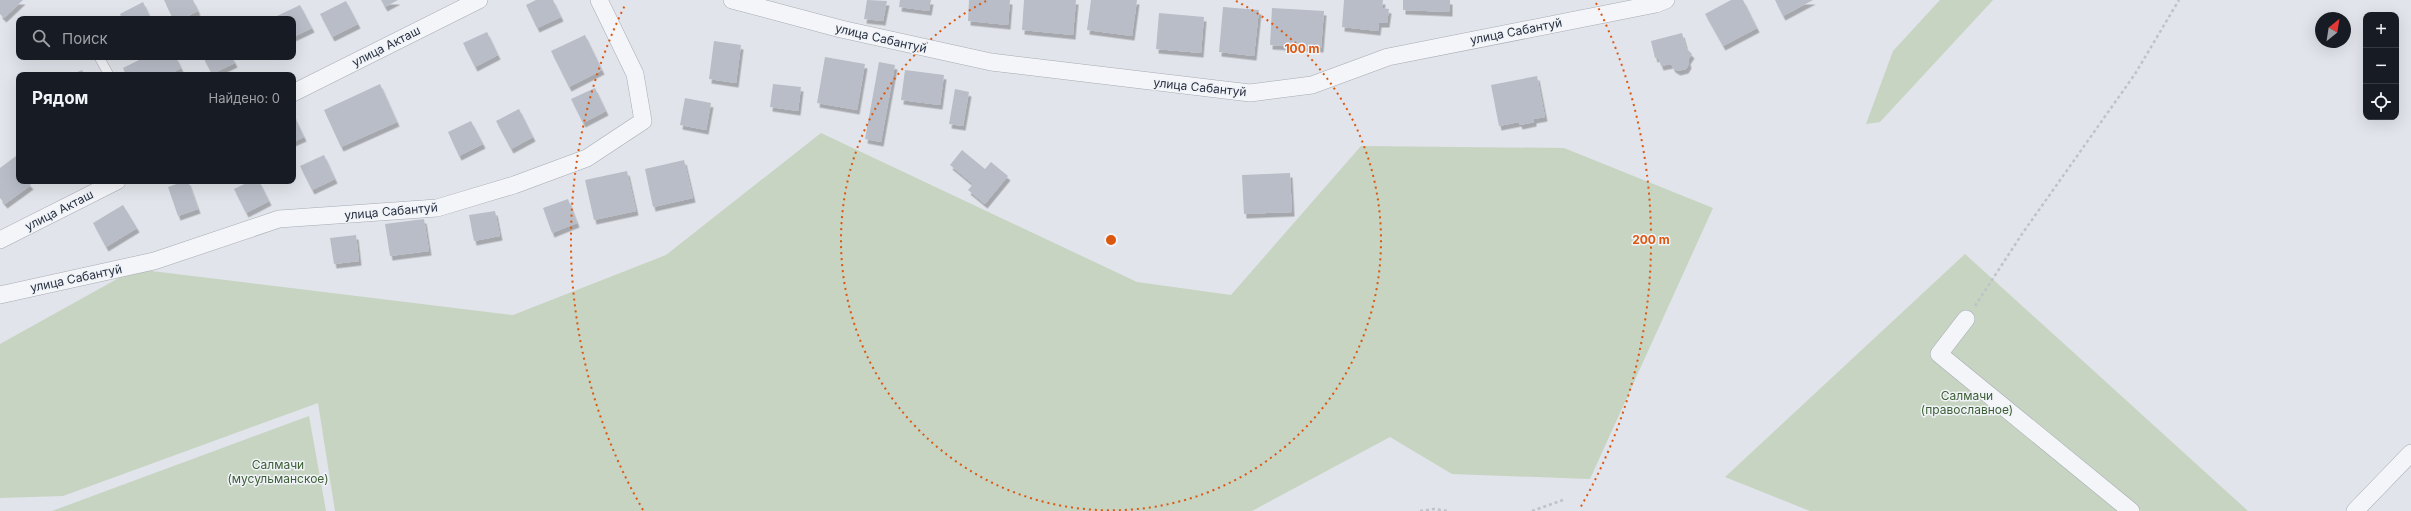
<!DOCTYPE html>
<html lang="ru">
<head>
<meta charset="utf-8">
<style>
  :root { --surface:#171b24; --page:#20242c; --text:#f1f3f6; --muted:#9ea1a6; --line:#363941 }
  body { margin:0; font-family:Inter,sans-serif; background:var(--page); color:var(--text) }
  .controls { position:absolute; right:12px; top:12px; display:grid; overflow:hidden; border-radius:8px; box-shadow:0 4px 16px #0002 }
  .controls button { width:36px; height:36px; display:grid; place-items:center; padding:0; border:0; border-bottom:1px solid var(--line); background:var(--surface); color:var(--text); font:20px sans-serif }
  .compass { position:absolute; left:2315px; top:12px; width:36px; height:36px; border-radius:50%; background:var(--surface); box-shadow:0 4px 16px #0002; rotate:30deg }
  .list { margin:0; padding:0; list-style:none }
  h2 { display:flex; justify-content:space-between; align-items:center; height:52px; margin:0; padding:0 16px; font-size:17px }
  h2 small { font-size:13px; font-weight:400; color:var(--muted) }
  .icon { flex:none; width:22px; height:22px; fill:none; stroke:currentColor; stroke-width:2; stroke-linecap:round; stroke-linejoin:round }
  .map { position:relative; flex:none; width:2411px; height:511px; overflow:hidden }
  .search { position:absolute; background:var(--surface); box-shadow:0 4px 16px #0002; left:16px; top:16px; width:280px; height:44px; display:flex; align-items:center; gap:10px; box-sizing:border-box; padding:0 14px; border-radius:8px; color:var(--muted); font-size:15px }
  .panel { position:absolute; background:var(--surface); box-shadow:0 4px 16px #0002; left:16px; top:72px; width:280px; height:112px; border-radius:8px }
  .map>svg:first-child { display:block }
  .green { fill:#c6d4c1 }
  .building { fill:#b8bdc7; filter:url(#shadow) }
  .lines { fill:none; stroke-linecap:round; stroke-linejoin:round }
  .lane-casing { stroke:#a6abb4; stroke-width:10 }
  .street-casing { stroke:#a6abb4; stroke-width:18 }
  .path { stroke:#bfc2c9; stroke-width:2.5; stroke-dasharray:3 3; stroke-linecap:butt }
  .lane { stroke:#f4f5f8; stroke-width:9 }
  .street { stroke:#f4f5f8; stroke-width:17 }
  .ring { fill:none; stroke:#de570f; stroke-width:2; stroke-dasharray:2 4 }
  .labels { text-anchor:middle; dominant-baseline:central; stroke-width:3; stroke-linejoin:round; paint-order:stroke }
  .street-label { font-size:12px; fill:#293142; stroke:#f0f3f7 }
  .park-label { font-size:12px; fill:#3d5e35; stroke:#f0f3f7 }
  .centre { fill:#de570f; stroke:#f0f3f7; stroke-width:2 }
  .ring-label { font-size:12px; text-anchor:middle; font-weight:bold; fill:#de570f; stroke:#f0f3f7; stroke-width:3; stroke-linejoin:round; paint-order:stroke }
</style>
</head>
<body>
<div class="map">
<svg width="2411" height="511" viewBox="0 0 2411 511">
  <defs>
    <filter id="shadow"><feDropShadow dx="2.5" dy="4.5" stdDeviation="0" flood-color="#0004"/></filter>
  </defs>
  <rect width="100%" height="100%" fill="#e1e4ea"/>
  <!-- green -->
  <g class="green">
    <path d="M1940,0h53l-113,122 -14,2 27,-73z"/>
    <path d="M821,133l316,149 94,13 130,-149 203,2 149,60 -123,271 -138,-5 -62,-37 -138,74h-917l-17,-108 -255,93 -63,2v-154l135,-75 378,46 153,-60z"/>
    <path d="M1965,254l283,257h-438l-85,-34z"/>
    <path d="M309,416l17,95h-274z"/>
  </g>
  <!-- building -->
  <g class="building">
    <path d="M0,0h23l-19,18 -4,-4z"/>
    <path d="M164,0h29l5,11 -16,8h-9z"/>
    <path d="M381,0h17l-13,7z"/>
    <path d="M536,0h17l8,17 -24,11 -11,-23z"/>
    <path d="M867,0l20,1 -4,20 -19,-2z"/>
    <path d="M900,0h31l-2,11 -30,-4z"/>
    <path d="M969,0h41l-2,25 -40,-4z"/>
    <path d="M1024,0h52l-3,35 -51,-5z"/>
    <path d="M1091,0h46l-5,36 -45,-6z"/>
    <path d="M1344,0h39l-1,8 7,1 -2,14h-8l-1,8 -36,-4z"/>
    <path d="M1403,0h47v12l-47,-2z"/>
    <path d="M1731,0h12l14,28 -34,18 -18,-32z"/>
    <path d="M1775,0h38l-30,16z"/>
    <path d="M346,1l12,23 -26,13 -12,-23z"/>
    <path d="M143,2l8,17h-29l-2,-5z"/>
    <path d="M300,5l12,23 -19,9v-18h-15l-1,-3z"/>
    <path d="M1223,7l36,3 -5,46 -35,-4z"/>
    <path d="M1272,8l52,3 -3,37 -51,-3z"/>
    <path d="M1159,13l45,4 -3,36 -45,-4z"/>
    <path d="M487,32l11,23 -23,12 -12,-24z"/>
    <path d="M1682,33l4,15 6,6 -4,6 1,4 -3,5 -8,2 -5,-3 -2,-4 -10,2 -3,-9 -3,1 -4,-17z"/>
    <path d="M585,35l17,35 -33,17 -18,-36z"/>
    <path d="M714,41l27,4 -5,38 -27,-4z"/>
    <path d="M145,57h31l5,11 -13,7h-42l-3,-7z"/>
    <path d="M203,57h29l3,6 -23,11z"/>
    <path d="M825,57l40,7 -8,46 -40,-7z"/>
    <path d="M879,62l16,3 -14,77 -16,-3z"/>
    <path d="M82,70l3,5h-14z"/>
    <path d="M905,70l39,5 -4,30 -39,-5z"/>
    <path d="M1537,76l8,41 -11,2v3l-14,3 -1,-3 -20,4 -8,-41z"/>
    <path d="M380,84l17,38 -56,25 -17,-37z"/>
    <path d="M773,84l28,3 -3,24 -28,-4z"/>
    <path d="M595,88l11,23 -23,12 -12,-24z"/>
    <path d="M955,89l14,3 -6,34 -14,-2z"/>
    <path d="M685,98l26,5 -5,27 -26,-5z"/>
    <path d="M519,109l14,28 -22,12 -15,-28z"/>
    <path d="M293,114l11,23 -11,5z"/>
    <path d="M471,121l12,23 -24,12 -11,-24z"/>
    <path d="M962,150l23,19 6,-7 17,14 -23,28 -17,-14 5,-6 -23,-19z"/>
    <path d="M324,155l11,24 -23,11 -12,-24z"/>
    <path d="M16,156l3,3v22h8l4,4 -26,19 -5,-6v-30z"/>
    <path d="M684,160l9,38 -40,9 -8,-38z"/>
    <path d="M627,171l9,40 -42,9 -9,-40z"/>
    <path d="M1290,173l2,39 -48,2 -2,-39z"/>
    <path d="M185,181h3l10,28 -20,7 -10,-29z"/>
    <path d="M251,181h8l10,20 -23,12 -12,-24z"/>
    <path d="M568,199l9,24 -25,10 -9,-25z"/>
    <path d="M123,205l14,23 -31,19 -13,-24z"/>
    <path d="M495,211l5,25 -26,5 -5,-26z"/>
    <path d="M424,219l5,32 -39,5 -5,-32z"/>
    <path d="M356,235l3,26 -25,3 -4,-26z"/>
  </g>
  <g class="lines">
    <defs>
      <path id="lane" d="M99,57l10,18"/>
      <g id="street">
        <path d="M732,0l109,29 150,33 259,31 62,-8 76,-28 268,-53 10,-4"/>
        <path d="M293,93l186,-93"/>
        <path d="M0,240l117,-59"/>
        <path d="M0,295l154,-34 125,-42 158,-11 77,-23 73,-27 56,-37 -8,-47 -36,-74"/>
        <path d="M1966,319l-27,35 192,157"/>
        <path d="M2355,511l56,-58"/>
      </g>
    </defs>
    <!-- lane casing -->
    <use href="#lane" class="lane-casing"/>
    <!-- street casing -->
    <use href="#street" class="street-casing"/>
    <!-- path -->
    <g class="path">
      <path d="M1975,306l47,-72 113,-160 44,-74"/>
      <path d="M1420,511l14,-2 14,2"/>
      <path d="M1532,511l31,-11"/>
    </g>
    <!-- lane -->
    <use href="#lane" class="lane"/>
    <!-- street -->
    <use href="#street" class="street"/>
  </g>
  <!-- distance rings -->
  <g class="ring">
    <path d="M1236 1A270 270 0 1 1 986 1"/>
    <path d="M643 510A540 540 0 0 1 626 3M1596 3A540 540 0 0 1 1579 510"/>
  </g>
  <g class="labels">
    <!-- street labels -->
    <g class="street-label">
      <text transform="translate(1516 31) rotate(-11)">улица Сабантуй</text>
      <text transform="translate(881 38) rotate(13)">улица Сабантуй</text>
      <text transform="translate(386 46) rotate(-27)">улица Акташ</text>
      <text transform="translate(1200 87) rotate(6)">улица Сабантуй</text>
      <text transform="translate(59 210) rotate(-27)">улица Акташ</text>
      <text transform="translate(391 211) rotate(-5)">улица Сабантуй</text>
      <text transform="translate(76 278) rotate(-12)">улица Сабантуй</text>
    </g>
    <!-- park labels -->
    <g class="park-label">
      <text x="1967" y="395">Салмачи<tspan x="1967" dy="14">(православное)</tspan></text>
      <text x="278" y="464">Салмачи<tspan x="278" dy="14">(мусульманское)</tspan></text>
    </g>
  </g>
  <circle cx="1111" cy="240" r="6" class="centre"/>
  <g class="ring-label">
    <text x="1302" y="53">100 m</text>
    <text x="1651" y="244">200 m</text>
  </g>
</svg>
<div class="controls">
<button>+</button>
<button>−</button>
<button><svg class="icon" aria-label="locate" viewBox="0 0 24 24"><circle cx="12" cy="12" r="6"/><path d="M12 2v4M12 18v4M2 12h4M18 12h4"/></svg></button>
</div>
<svg class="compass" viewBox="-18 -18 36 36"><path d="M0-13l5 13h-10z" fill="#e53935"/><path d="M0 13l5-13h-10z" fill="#9ea1a6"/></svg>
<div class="search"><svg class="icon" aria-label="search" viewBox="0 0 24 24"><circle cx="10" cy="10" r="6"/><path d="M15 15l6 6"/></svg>Поиск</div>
<section class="panel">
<h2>Рядом<small>Найдено: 0</small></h2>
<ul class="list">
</ul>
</section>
</div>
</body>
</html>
